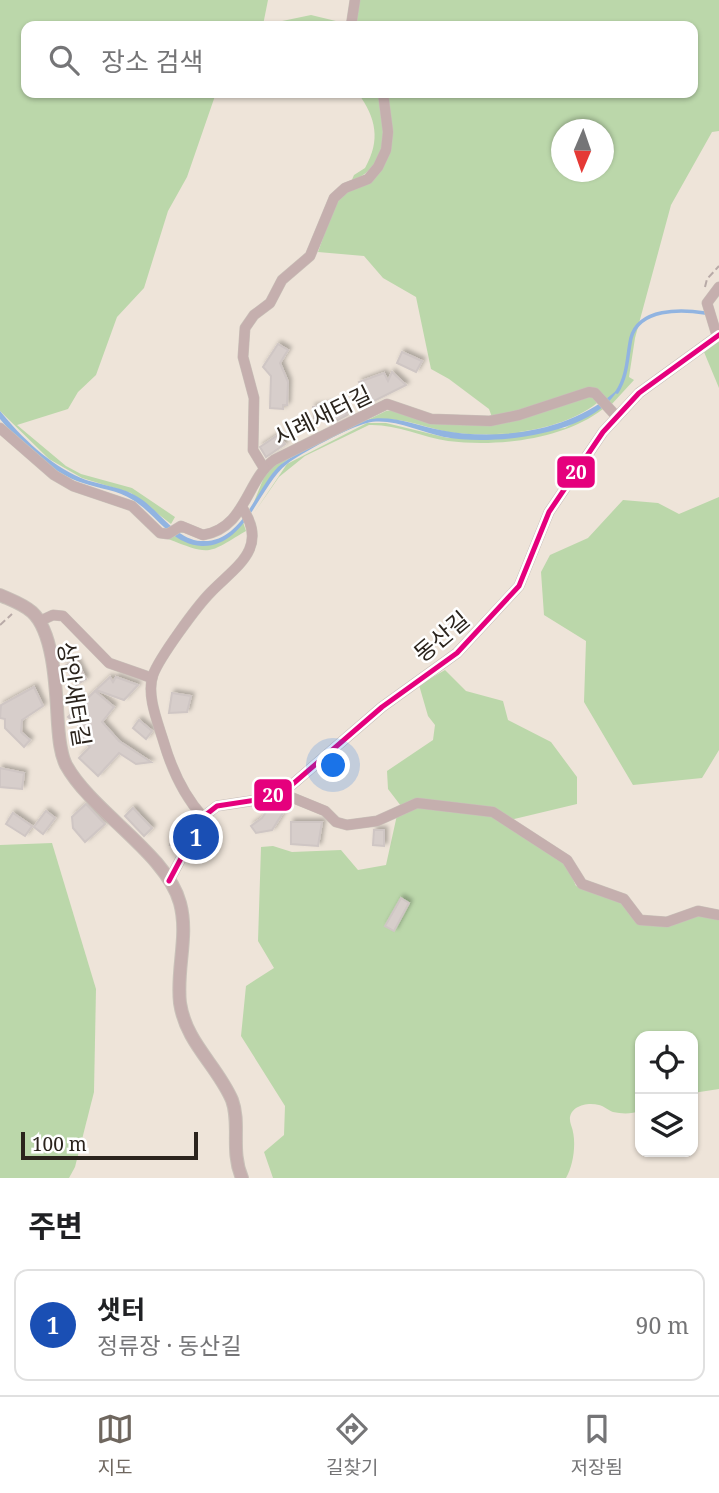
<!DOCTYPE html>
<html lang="ko">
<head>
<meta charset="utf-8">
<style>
  :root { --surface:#fff; --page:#f2f2f2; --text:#202124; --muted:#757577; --line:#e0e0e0; --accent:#6f675f }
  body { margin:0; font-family:"Noto Serif","Noto Sans KR",serif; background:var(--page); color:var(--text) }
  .controls { position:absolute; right:21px; bottom:21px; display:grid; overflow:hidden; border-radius:14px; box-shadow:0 2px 5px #0004 }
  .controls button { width:63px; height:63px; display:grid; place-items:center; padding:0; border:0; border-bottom:2px solid var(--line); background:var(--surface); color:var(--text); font:35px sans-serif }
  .compass { position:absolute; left:551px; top:119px; width:63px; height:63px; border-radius:50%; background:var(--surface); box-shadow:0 2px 5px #0004; rotate:182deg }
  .scale { position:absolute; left:21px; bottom:18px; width:177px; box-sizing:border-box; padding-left:7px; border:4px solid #2b241d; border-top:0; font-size:19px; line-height:24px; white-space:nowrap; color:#2b241d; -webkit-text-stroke:5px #fff; paint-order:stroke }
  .you { position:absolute; left:334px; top:766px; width:24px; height:24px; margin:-18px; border:5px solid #fff; border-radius:50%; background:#1a73e8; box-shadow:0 0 0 10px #1a73e833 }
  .badge { display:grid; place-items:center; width:46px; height:46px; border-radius:50%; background:var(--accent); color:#fff; font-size:23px; font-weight:700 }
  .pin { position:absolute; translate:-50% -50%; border:4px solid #fff; box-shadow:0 2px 7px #0006 }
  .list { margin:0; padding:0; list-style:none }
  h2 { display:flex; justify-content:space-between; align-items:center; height:91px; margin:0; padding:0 28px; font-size:30px }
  h2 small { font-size:23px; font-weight:400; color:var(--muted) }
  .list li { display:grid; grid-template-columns:46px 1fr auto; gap:21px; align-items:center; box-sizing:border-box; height:112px; margin:0 14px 14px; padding:0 14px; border:2px solid var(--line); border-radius:14px }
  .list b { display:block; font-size:26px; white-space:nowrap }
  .list p { margin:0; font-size:23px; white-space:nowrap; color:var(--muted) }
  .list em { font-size:23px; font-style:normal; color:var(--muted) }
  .icon { flex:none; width:38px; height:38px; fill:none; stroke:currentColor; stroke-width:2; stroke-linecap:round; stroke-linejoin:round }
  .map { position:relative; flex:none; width:719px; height:1178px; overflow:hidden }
  .search { position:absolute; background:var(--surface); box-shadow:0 2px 5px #0004; left:21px; right:21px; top:21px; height:77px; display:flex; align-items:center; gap:18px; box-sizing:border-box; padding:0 24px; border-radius:14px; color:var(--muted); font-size:26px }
  .sheet { height:217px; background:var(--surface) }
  nav { display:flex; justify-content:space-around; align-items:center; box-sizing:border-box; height:98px; border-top:2px solid var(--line); background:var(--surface); font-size:19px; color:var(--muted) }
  nav a { display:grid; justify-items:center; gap:4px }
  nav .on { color:var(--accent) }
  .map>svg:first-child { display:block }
  .green { fill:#bbd7aa; fill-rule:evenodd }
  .water { fill:#91b4e1 }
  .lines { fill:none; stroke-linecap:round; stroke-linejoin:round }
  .stream { stroke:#91b4e1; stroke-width:3.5 }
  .building { fill:#d7cecb; stroke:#cfc6c4; stroke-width:2; filter:url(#shadow) }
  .minor-casing { stroke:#c9c1b9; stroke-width:11 }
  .tertiary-casing { stroke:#c9c1b9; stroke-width:14 }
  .path { stroke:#b8aaa7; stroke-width:2; stroke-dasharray:7 3.5; stroke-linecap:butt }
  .minor { stroke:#c5afae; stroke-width:10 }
  .tertiary { stroke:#c5afae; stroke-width:12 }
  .bus-1-casing { stroke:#fff; stroke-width:10 }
  .bus-1 { stroke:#e5007d; stroke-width:5 }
  .labels { text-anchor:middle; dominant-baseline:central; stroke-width:5; stroke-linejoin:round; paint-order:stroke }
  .street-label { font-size:23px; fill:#2b241d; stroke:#fff }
  .line-badge { stroke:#fff; stroke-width:2.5 }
  .badge-label { font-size:19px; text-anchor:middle; font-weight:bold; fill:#fff }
</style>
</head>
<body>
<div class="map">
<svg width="719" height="1178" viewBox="0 0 719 1178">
  <defs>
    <filter id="shadow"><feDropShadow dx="3" dy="-3" stdDeviation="2" flood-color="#0004"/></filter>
  </defs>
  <rect width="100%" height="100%" fill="#eee4d9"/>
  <!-- green -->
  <g class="green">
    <path d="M0,0h268l-5,25 48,-10 29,7v4h-314v67h190l-29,84 -19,34 -24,77 -27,29 -21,58 -18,17 -10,17 -51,16 49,41 15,8 51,14 43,29 -4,7 -40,-31 -49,-15 -33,-19 -49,-48z"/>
    <path d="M358,0h361v131l-7,1 -41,73 -36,133 -6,39 5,3 -23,25 -12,-12 -107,24 -3,-8 -40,-30 -18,-10 -15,-72 -33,-19 -19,-22 -46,-4 17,-49 50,-44v-66h308v-67h-339zM562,130h42v42h-42z"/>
    <path d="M358,93h22c6,39 12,70 -29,89l3,-7 11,-7c16,-28 11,-50 -7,-75z"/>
    <path d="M719,341v47l-15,-36z"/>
    <path d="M585,396l8,1 4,6c-36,29 -104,36 -149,29 -20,-4 -42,-13 -63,-13 -28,1 -86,29 -106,48 -12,11 -18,27 -27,40l12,-30 9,-11 113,-55 9,-1 66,14z"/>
    <path d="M600,407l3,2c-40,31 -106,38 -155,32 -26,-4 -52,-17 -79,-16l-64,31 -26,21 -25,36 33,-49 80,-41h19l62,15 117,-10z"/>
    <path d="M719,497v253l-17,28 -69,7 -49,-83 2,-61 -42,-26 -3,-43 9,-17 38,-17 35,-38 35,3 21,11z"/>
    <path d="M243,522l3,9c-39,23 -34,25 -78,8l7,-3c27,16 47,7 68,-14z"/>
    <path d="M445,670l21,21 37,10 5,19 43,22 26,35v27l-67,16 -16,-12 -93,-2 -13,-17 -1,-18 46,-31 2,-15 -7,-9 -9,-31z"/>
    <path d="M414,806l80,9 72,48 10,23 41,12 20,24 55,-7 27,2v172l-26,4v-57h-53v75c-8,3 -18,3 -27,1 -5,-2 -9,-6 -14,-7 -14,-4 -34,3 -28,20 6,15 3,39 -5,53h-293l-9,-26 20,-17 1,-29 -44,-70 5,-50 28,-18 -16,-27 3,-94 12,-1 19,6 49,-2 17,20 28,-5 11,-50z"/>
    <path d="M52,843l44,146 -2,103 -19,75 -6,11h-69v-333z"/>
  </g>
  <!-- water -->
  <path class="water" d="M619,388c-26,48 -127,58 -175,49 -24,-5 -53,-20 -77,-14 -17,4 -66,30 -80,41 -28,22 -41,83 -85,82 -30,-1 -46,-32 -69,-46 -15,-10 -33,-11 -50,-17 -32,-10 -62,-39 -83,-64v-8c22,27 49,53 81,67 20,8 42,8 60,21 18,12 36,41 60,42 41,3 54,-51 77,-74 13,-12 72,-43 89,-47 23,-6 50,6 73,10 59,12 134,1 179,-42z"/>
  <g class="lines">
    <!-- stream -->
    <path class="stream" d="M617,392c11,-17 10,-36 14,-54 8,-30 50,-29 74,-25"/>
  </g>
  <!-- building -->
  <g class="building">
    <path d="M278,344l10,6 -8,13 8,19 -1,23h-4v4l-13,-1 1,-32 -8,-9z"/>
    <path d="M402,352l20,9 -6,11 -19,-9z"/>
    <path d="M392,372l14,13 -36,18 -11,-21 25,-9 4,8z"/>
    <path d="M342,404l5,11 -15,8 -3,-7 -15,2 -1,-11z"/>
    <path d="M278,435l7,9 -19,13 -6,-10z"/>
    <path d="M76,660l10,19 -10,6 -11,-19z"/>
    <path d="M110,677l3,5 3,-5 22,8 -14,15 -28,-10z"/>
    <path d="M34,687l9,19 -21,14 -1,12 9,8 -6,7 -19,-19v-9l-5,-1 1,-13z"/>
    <path d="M95,691l19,16 -12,15 17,19 32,21 -15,2 -17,-11 -21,23 -19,-18 11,-11 -13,-12 6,-6 -15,-12z"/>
    <path d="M172,693l19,3 -4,16 -18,1z"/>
    <path d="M139,720l13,11 -6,8 -13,-11z"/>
    <path d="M0,768l24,5 -2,16 -22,-2z"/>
    <path d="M272,803l12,8 -12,19 -16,3 -5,-7 11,-8z"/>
    <path d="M86,804l19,20 -20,18 -12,-14 -1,-11z"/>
    <path d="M133,808l19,20 -8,8 -19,-20z"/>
    <path d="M46,811l9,7 -12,16 -9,-7z"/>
    <path d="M13,813l19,13 -7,10 -19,-12z"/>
    <path d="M291,822h31l-4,24 -27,-2z"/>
    <path d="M180,824l9,4 -11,20 -8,-3z"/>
    <path d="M374,830h10v16l-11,-1z"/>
    <path d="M401,898l8,5 -15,28 -9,-5z"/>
  </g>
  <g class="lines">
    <defs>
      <g id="minor">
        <path d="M351,26l4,-26"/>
        <path d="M717,336l-10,-33 12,-16"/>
        <path d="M0,428l54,47 19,11 59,20 28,27 8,1 13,-8 22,9c43,-7 43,-55 71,-75l113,-56 44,15 59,2 29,-6 70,-23 6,1 22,24"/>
        <path d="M264,468l-11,-18 1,-52 -11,-41 2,-29 9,-13 16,-12 12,-23 28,-24 24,-58 11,-10 23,-9 10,-12 8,-17 2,-18 -5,-39"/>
        <path d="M40,621l13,-6 10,1 46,47 43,15"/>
        <path d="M281,793l44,18 11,11 11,3 30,-4 40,-18 76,9 74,48 15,24 42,15 16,21 27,2 31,-11 21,4"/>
        <path d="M203,817c-19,-21 -31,-47 -39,-74 -6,-20 -18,-48 -11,-68 6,-17 44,-69 58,-83 24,-25 58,-43 32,-83"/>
        <path d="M169,881l34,-64 14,-11 46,-7 24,-10 95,-82 75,-54 62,-67 30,-74 54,-80 36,-39 80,-58"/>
      </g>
      <path id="tertiary" d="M0,595c11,5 23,9 32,17 23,21 24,82 26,112 1,13 2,29 8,41 26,47 101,89 114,138 9,33 -4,66 0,100 6,40 37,62 52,97 9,24 -2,50 10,78"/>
    </defs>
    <!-- minor casing -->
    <use href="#minor" class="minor-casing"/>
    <!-- tertiary casing -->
    <use href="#tertiary" class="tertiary-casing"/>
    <!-- path -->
    <g class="path">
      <path d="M705,287l2,-8 12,-13"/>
      <path d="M0,625l12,-11"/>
    </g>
    <!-- minor -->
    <use href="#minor" class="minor"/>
    <!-- tertiary -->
    <use href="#tertiary" class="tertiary"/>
    <defs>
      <path id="bus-1" d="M169,881l34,-64 14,-11 46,-7 24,-10 95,-82 75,-54 62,-67 30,-74 54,-80 36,-39 80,-58"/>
    </defs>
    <!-- bus-1 casing -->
    <use href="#bus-1" class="bus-1-casing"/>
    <!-- bus-1 -->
    <use href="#bus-1" class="bus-1"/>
  </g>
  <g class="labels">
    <!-- street labels -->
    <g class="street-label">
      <text transform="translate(322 415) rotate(-26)">시례새터길</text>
      <text transform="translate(441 636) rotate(-40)">동산길</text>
      <text transform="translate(75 694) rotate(81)">상안새터길</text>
    </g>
  </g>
  <g class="line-badge">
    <rect x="556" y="455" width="40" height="34" rx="7" fill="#e5007d"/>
    <rect x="253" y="778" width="40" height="34" rx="7" fill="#e5007d"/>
  </g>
  <g class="badge-label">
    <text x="576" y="479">20</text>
    <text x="273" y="802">20</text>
  </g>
</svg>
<div class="controls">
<button><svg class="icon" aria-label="locate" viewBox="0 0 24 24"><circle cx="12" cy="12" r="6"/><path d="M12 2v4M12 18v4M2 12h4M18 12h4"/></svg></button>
<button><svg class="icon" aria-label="layers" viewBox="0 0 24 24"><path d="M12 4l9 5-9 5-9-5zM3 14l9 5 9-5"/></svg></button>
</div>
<svg class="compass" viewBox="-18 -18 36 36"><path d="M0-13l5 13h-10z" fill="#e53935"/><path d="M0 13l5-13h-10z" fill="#757577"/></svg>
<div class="scale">100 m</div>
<div class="you"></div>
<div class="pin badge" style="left:196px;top:837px;background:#1a4fb4">1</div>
<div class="search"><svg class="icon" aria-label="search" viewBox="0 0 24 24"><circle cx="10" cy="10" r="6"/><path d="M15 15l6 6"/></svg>장소 검색</div>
</div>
<section class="sheet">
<h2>주변<small></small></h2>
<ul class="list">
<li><span class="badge" style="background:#1a4fb4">1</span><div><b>샛터</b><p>정류장 · 동산길</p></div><em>90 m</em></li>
</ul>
</section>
<nav>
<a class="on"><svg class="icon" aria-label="map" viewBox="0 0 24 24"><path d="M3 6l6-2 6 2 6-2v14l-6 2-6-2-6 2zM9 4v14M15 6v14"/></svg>지도</a>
<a><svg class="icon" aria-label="directions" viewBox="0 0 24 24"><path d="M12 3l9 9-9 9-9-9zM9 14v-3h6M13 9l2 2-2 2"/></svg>길찾기</a>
<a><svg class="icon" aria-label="saved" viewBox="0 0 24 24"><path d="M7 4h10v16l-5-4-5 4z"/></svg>저장됨</a>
</nav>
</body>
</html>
